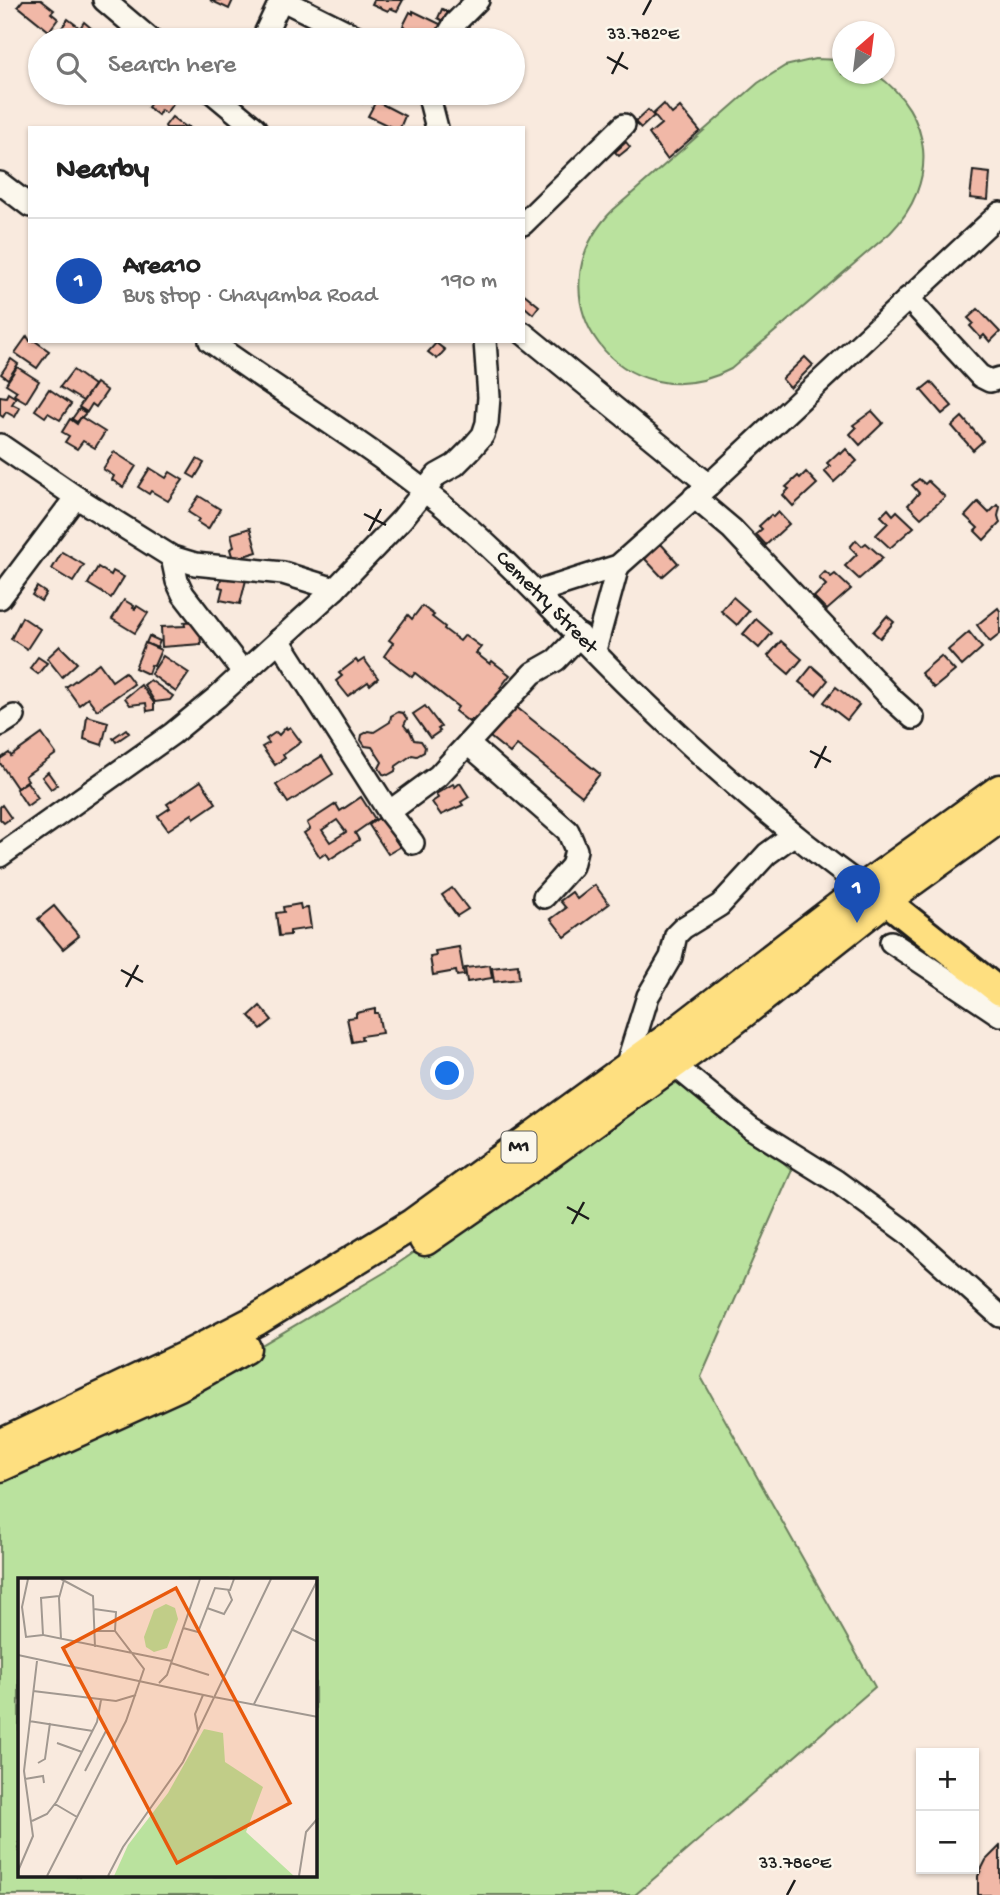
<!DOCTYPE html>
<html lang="en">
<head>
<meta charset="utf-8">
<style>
  :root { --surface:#fff; --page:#f2f2f2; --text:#222; --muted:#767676; --line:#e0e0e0; --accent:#1c1c1c }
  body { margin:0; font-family:"Gochi Hand",sans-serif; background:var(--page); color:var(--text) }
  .controls { position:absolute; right:21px; bottom:21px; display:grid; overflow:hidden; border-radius:0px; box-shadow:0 2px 5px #0004 }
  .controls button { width:63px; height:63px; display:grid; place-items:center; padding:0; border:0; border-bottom:2px solid var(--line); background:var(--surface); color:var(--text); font:35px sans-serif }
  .compass { position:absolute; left:832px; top:21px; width:63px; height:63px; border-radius:50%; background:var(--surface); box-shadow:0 2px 5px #0004; rotate:28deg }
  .you { position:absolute; left:448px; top:1074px; width:24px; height:24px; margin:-18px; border:5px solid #fff; border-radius:50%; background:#1a73e8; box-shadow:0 0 0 10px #1a73e833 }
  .badge { display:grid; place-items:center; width:46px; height:46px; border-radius:50%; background:var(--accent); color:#fff; font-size:23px; font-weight:700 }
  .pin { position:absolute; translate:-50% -58px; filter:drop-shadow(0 2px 4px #0008) }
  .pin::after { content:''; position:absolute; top:37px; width:24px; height:21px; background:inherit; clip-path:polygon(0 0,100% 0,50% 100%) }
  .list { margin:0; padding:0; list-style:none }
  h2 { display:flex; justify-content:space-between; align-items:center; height:91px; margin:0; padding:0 28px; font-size:30px }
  h2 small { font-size:23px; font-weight:400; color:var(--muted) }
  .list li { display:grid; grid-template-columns:46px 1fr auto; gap:21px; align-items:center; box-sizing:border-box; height:126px; padding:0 28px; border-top:2px solid var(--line) }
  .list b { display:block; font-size:26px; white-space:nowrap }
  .list p { margin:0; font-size:23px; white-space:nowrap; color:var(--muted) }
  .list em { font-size:23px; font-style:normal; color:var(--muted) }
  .icon { flex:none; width:38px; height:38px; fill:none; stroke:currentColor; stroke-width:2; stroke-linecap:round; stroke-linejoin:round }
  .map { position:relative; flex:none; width:1000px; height:1895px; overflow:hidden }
  .search { position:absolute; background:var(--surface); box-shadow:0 2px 5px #0004; left:28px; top:28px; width:497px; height:77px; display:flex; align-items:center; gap:18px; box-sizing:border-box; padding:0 24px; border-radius:38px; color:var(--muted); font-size:26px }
  .panel { position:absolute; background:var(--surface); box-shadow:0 2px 5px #0004; left:28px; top:126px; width:497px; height:217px; border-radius:0px }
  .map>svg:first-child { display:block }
  .green { fill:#bae29e; stroke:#6b7f5d; stroke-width:2; fill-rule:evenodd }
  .building { fill:#f1b8a7; stroke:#1c1c1c; stroke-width:2; fill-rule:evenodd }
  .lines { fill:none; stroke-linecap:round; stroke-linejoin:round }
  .minor-casing { stroke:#1c1c1c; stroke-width:26 }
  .major-casing { stroke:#1c1c1c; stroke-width:32 }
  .highway-casing { stroke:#1c1c1c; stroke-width:35 }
  .minor { stroke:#fbf7ec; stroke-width:21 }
  .major { stroke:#fedf80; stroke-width:26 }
  .highway { stroke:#fedf80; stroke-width:30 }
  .ticks { fill:none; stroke:#1c1c1c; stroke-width:2.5 }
  .labels { text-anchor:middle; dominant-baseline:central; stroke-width:5; stroke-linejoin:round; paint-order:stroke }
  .shield { fill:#fbf7ec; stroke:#5f5e5a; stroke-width:2 }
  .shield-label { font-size:19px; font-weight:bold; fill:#1c1c1c }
  .street-label { font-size:21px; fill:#1c1c1c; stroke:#fbf7ec }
  .inset-road { fill:none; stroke:#a19890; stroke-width:2 }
  .view { fill:#e8590c; fill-opacity:0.15; stroke:#e8590c; stroke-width:3.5 }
  .inset-edge { fill:none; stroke:#1c1c1c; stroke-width:3.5 }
  .ticks-label { font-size:18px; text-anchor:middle; fill:#1c1c1c; stroke:#fbf7ec; stroke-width:5; stroke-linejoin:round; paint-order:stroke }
</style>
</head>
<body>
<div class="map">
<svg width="1000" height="1895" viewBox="0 0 1000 1895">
  <rect width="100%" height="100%" fill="#f9eade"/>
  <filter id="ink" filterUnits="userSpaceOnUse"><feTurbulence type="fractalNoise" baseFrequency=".0143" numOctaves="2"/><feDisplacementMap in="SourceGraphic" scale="14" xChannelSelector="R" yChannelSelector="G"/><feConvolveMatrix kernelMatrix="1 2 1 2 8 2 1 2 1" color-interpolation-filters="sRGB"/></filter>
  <g filter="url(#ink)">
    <!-- green -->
    <g class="green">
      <path d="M815,59l27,1v14h34c58,41 63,109 14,159l-159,136c-108,57 -205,-72 -118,-159l145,-127 27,-17z"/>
      <path d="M678,1071l114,99 -91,207 174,310 -240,208h-635v-422l194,-88 193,-114zM19,1580h296v296h-296z"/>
    </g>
    <!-- building -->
    <g class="building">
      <path d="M23,0h18l13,10 -3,3 7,6 -9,12 -31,-25z"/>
      <path d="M210,0h23l-4,9z"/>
      <path d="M374,0h-1h30l-6,11 -7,-3 -2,3 -16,-7z"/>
      <path d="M442,9l8,4 -5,9 -7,-4z"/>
      <path d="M413,11l29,14 -8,15 -7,-3 -3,3 -15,-7 1,-4 -7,-3 7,-14 3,2z"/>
      <path d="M68,19l12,9 4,-6 7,6 -8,12h-7l-15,-11z"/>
      <path d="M139,93h22l13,9 -8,11 -5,-3 -3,5 -10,-8 4,-5z"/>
      <path d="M341,93h25l-4,10z"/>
      <path d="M376,101l29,15 -5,12h-7l-25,-12z"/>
      <path d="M664,104l8,10 8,-7 20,24 -33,28 -18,-25 12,-10 -8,-10z"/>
      <path d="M648,110l6,6 -13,12 -6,-6z"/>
      <path d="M172,117l13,10 2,-1 3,2h-24l-1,-2z"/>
      <path d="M626,142l4,5 -11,9 -4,-4z"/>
      <path d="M973,171l17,2 -2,27 -18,-2z"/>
      <path d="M523,293l16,13 -6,8 -8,-7 -2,2z"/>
      <path d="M978,309l22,23 -10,10 -6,-7 -3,3 -11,-12 3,-3 -5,-5z"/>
      <path d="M27,336l3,5h5l14,10 -12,17 -22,-15z"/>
      <path d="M436,343l9,7 -8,9 -9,-7z"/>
      <path d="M805,357l8,8 -23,23 -8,-9z"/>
      <path d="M11,359l7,5 -10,15 -7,-5z"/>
      <path d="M17,367l22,14 -13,21 -12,-7 3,-4 -11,-7z"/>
      <path d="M73,370l21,15 -11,16 -23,-14z"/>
      <path d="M931,382l21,24 -10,8 -21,-24z"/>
      <path d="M96,383l11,8 -11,16 -4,-3 -5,8 -8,-5z"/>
      <path d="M49,389l22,15 -11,16 -12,-7 -3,4 -10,-7z"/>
      <path d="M8,393l8,5 -4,6 8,4 -5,9 -9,-5 -3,5 -3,-2v-19l6,1z"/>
      <path d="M79,409l7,4 -9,9 -5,-3z"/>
      <path d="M872,411l11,12 -23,22 -10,-11 6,-6 -3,-3z"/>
      <path d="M81,417l24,15 -10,16 -12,-7 -6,8 -12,-7 4,-6 -7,-4 8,-13 7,5z"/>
      <path d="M962,417l21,24 -10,9 -21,-24z"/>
      <path d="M846,449l11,12 -23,21 -10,-11 6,-5 -3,-3 12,-11 2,2z"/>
      <path d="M114,452l22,14 -13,21 -11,-7 2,-4 -11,-7z"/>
      <path d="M197,459l7,4 -9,15 -7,-4z"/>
      <path d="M150,468l16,10 4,-6 13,8 -15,21 -17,-10 -2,3 -11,-7z"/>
      <path d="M806,472l11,12 -24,22 -10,-11 6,-6 -3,-2 12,-11 2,2z"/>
      <path d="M919,479l6,5 3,-3 17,16 -24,21 -13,-13 11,-12 -7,-8z"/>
      <path d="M199,496l21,13 -12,20 -11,-7 2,-3 -11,-7z"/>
      <path d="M978,502l11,11 8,-8 3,2 -2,9 2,7 -16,17 -9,-9 3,-3 -13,-12z"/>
      <path d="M888,509l5,6 4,-4 17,16 -24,21 -14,-13 12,-12 -7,-7z"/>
      <path d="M778,512l11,12 -23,21 -10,-11 6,-5 -3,-3 12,-11 2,2z"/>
      <path d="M250,528l7,24 -24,7 -3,-10 4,-2 -3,-13z"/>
      <path d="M856,540l6,6 4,-3 17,15 -24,21 -14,-13 12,-12 -7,-7z"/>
      <path d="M661,544l17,19 -16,14 -17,-18z"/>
      <path d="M62,552l22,13 -11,17 -21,-13z"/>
      <path d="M98,567l13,8 2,-4 11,6 -13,21 -23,-14z"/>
      <path d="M825,572l6,5 4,-3 16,15 -24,21 -13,-13 12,-12 -7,-7z"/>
      <path d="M222,574l24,6 -6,24 -20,-4 3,-12 -4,-1z"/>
      <path d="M37,587l9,6 -5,8 -9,-6z"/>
      <path d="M733,597l16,14 -12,14 -16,-14z"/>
      <path d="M124,600l10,6 -1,2 2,1 2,-3 11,7 -13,20 -23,-14z"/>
      <path d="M422,606l12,9 -2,2 13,10 -1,2 16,12 5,-6 16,12 -5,6 14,11 2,-3 18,14 -10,13 5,4 -30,30 -4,-3 -2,3 -14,-11 3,-4 -43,-34 -3,4 -28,-21 9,-13 -4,-3 19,-25 4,4z"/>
      <path d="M998,608l2,3v23l-10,8 -13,-17z"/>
      <path d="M887,616l7,6 -14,16 -7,-6z"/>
      <path d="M22,617l18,12 -13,20 -16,-10z"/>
      <path d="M756,619l16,14 -13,15 -16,-14z"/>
      <path d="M199,621l2,23 -39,3 -1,-20 24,-1 -1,-4z"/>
      <path d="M969,632l13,16 -20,18 -14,-16z"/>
      <path d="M149,636l11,5 -3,7 -11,-5z"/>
      <path d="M781,641l21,18 -13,15 -21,-18z"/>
      <path d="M145,643l16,7 -7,16 -3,-1 -3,9 -13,-6z"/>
      <path d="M60,646l17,17 -15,14 -15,-19z"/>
      <path d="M163,656l26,17 -13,19 -25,-18z"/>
      <path d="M941,656l14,15 -21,17 -13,-15z"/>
      <path d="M38,657l9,6 -9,11 -8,-6z"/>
      <path d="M364,659l14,19 -8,7 -2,-3 -20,14 -12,-15 6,-5 -3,-3 17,-13 2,3z"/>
      <path d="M99,663l13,18 13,-9 9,12 -37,26 -9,-12 -9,7 -13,-18z"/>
      <path d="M812,666l16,14 -12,15 -17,-13z"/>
      <path d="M150,680l23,16 -3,4 -15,2 -11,-17z"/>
      <path d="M141,685l13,18v7l-7,1 -1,-8 -16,2 -5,-7z"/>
      <path d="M836,687l23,18 -12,15 -23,-18z"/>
      <path d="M425,706l16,21 -3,2 2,2 -10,7 -17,-24z"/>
      <path d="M515,706l85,68 -18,22 -65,-51 -7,8 -20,-16z"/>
      <path d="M398,712l5,1 4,6 -3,6 4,5 1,-1 5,11 7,1 4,6 -1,5 -7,4 -5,-1 -16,11 -1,5 -7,4 -5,-1 -4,-6 3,-6 -10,-15 -7,-1 -4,-6 1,-5 7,-4 5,1 16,-10 1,-6z"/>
      <path d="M87,716l21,6 -6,23 -18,-6z"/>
      <path d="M286,727l1,2 3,-2 11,15 -18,13 2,3 -10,7 -13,-18 7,-4 -3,-4 10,-7 3,3z"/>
      <path d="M126,729l3,4 -13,9 -3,-4z"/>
      <path d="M42,734l14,20 -31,22 3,4 -11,8 -17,-25v-4l9,-6 2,3z"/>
      <path d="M322,756l11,18 -45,29 -12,-18z"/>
      <path d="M48,772l9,13 -6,4 -9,-12z"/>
      <path d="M201,781l15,22 -22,15 -2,-4 -24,16 -10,-14 12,-8 -3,-4z"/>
      <path d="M27,782l11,16 -11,8 -11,-17z"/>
      <path d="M460,783l9,14 -8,5 2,3 -22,10 -9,-13 6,-4 -2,-4 17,-10 2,3z"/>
      <path d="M361,797l14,22 -20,14 4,7 -29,19 -4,-6 -6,4 -16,-24 6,-4 -3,-6 29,-19 4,7zM337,820l9,12 -16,10 -8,-12z"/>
      <path d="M2,805l9,13 -7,5 -4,-4v-12z"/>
      <path d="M380,817l20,30 -12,7 -19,-29z"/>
      <path d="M595,885l14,19 -44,33 -14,-18 15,-11 -6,-7 12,-9 5,7z"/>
      <path d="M452,888l16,21 -11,7 -15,-21z"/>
      <path d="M300,904l1,5 7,-1 3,20 -21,3v4l-11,1 -3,-23 8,-1 -1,-5z"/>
      <path d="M54,906l25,30 -16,13 -25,-30z"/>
      <path d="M459,947l5,28 -7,1 -1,-5 -23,4 -3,-18 6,-1 -1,-5z"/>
      <path d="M490,965l2,13 -25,4 -2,-14z"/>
      <path d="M518,965l1,14 -25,3 -2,-14z"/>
      <path d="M260,1006l12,14 -11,9 -12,-13z"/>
      <path d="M375,1009v4h3l4,20 -21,3 1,4 -10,2 -5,-24 9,-1v-4z"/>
      <path d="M1000,1846v49h-22v-19l8,-16z"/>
    </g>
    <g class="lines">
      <defs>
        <g id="minor">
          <path d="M104,0l47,40"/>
          <path d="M283,0l80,40"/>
          <path d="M262,40l19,-40"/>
          <path d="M445,40l10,-17 23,-23"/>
          <path d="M213,93l42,35"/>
          <path d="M428,93l9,35"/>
          <path d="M0,183l30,23"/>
          <path d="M523,224l101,-99"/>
          <path d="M908,298l72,78 10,5 10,-3"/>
          <path d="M523,333l186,152"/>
          <path id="s1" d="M210,341c81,59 170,110 246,176 62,53 116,114 174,171 73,71 151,140 234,200"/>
          <path d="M0,445l76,52 96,60 23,7 88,9 52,16"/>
          <path d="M694,497l38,32 161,171 20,18"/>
          <path d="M172,557l5,24 6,13 61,79"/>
          <path d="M537,592l81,-26 91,-81 291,-272"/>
          <path d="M0,598l76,-101"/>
          <path d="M279,640l110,172 24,31"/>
          <path d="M595,650l23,-84"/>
          <path d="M0,725l14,-9"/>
          <path d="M468,744l100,87 8,19 -4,16 -28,31"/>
          <path d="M389,812l49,-36 95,-103 23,-13 24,-25"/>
          <path d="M0,856l172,-122 45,-37 118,-108 67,-70 35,-44 18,-10 15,-15 13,-15 4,-12 2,-26 -4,-56"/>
          <path d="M891,942l109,73"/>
          <path d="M673,1064l78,64 85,53 70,51 94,84"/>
          <path d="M625,1070l23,-74 23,-39 5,-22 7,-7 37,-23 47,-51 26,-19"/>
        </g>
        <path id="major" d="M868,890l17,10 115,92"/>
        <g id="highway">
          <path d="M425,1240l118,-82 189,-137 153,-121 115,-83"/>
          <path d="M0,1445l185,-88 70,-36 158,-97 256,-186 195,-150 136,-98"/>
          <path d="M0,1466l179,-81 66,-37"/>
        </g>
      </defs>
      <!-- minor casing -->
      <use href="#minor" class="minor-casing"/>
      <!-- major casing -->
      <use href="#major" class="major-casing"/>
      <!-- highway casing -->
      <use href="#highway" class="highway-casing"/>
      <!-- minor -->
      <use href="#minor" class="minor"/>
      <!-- major -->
      <use href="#major" class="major"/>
      <!-- highway -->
      <use href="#highway" class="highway"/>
    </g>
  </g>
  <!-- ticks -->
  <path class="ticks" d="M643,15l8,-15M607,57l21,12M612,74l11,-22M364,514l22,11M369,531l12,-22M810,751l21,11M815,768l11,-22M121,970l22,12M126,987l12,-22M567,1207l22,12M572,1224l12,-22M787,1895l8,-15"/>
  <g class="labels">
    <!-- shield labels -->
    <rect class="shield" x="501.5" y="1131.5" width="35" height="31" rx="5"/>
    <g class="shield-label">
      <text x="519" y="1147">M1</text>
    </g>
    <!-- street labels -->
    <g class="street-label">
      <text stroke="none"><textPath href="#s1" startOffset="427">Cemetry Street</textPath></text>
    </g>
  </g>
  <!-- overview -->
  <g transform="translate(18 1578)">
    <rect width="299" height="299" fill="#f9eade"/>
    <path d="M148,26l9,4 3,11 -11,29 -13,4 -8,-5 -2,-10 10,-27zM186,151l19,4 2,29 38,25 -17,45 48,44h-180l14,-31 40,-52z" fill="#bae29e"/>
    <path class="inset-road" d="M10,1l-6,28 4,30 17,-2M43,1l32,17 2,51M41,18l-18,2 2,37 129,26M189,30l17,6 8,-14 -4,-10M76,31l22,3 -1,19M165,50l15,4 17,-44 15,2 4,-11M273,51l27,13M43,61l-2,-41 5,-18M0,77l195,42M153,85l38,12M141,105l8,-8 33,-96M15,113l83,10 20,-6M196,119l104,20M236,126l64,-125M11,143l64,10M180,153l-3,-17 8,-19M39,165l25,9M20,185l7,-4 5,-36M67,193l22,-42M7,201l18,-3 1,7M37,226l22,13M14,243l15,-7 10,-13 40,-79 4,-22M0,293l15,-35 -9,-65 13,-110M29,298l79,-155 18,-52 -29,-38h-20M90,298l15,-29 60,-85 88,-183M281,298l7,-44 12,-14"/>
    <path class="view" d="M158,10l114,215 -113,60 -114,-215z"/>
    <rect width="299" height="299" class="inset-edge"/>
  </g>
  <g class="ticks-label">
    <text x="643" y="39">33.782°E</text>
    <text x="795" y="1868">33.786°E</text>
  </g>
</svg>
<div class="controls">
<button>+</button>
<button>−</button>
</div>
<svg class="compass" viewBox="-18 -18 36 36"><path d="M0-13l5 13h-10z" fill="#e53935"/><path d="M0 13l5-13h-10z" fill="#767676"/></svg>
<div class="you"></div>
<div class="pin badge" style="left:857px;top:923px;background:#1a4fb4">1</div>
<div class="search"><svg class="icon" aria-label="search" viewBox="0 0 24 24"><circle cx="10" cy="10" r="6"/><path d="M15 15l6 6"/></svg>Search here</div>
<section class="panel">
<h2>Nearby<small></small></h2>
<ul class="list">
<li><span class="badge" style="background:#1a4fb4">1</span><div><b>Area10</b><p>Bus stop · Chayamba Road</p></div><em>190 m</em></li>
</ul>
</section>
</div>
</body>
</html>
